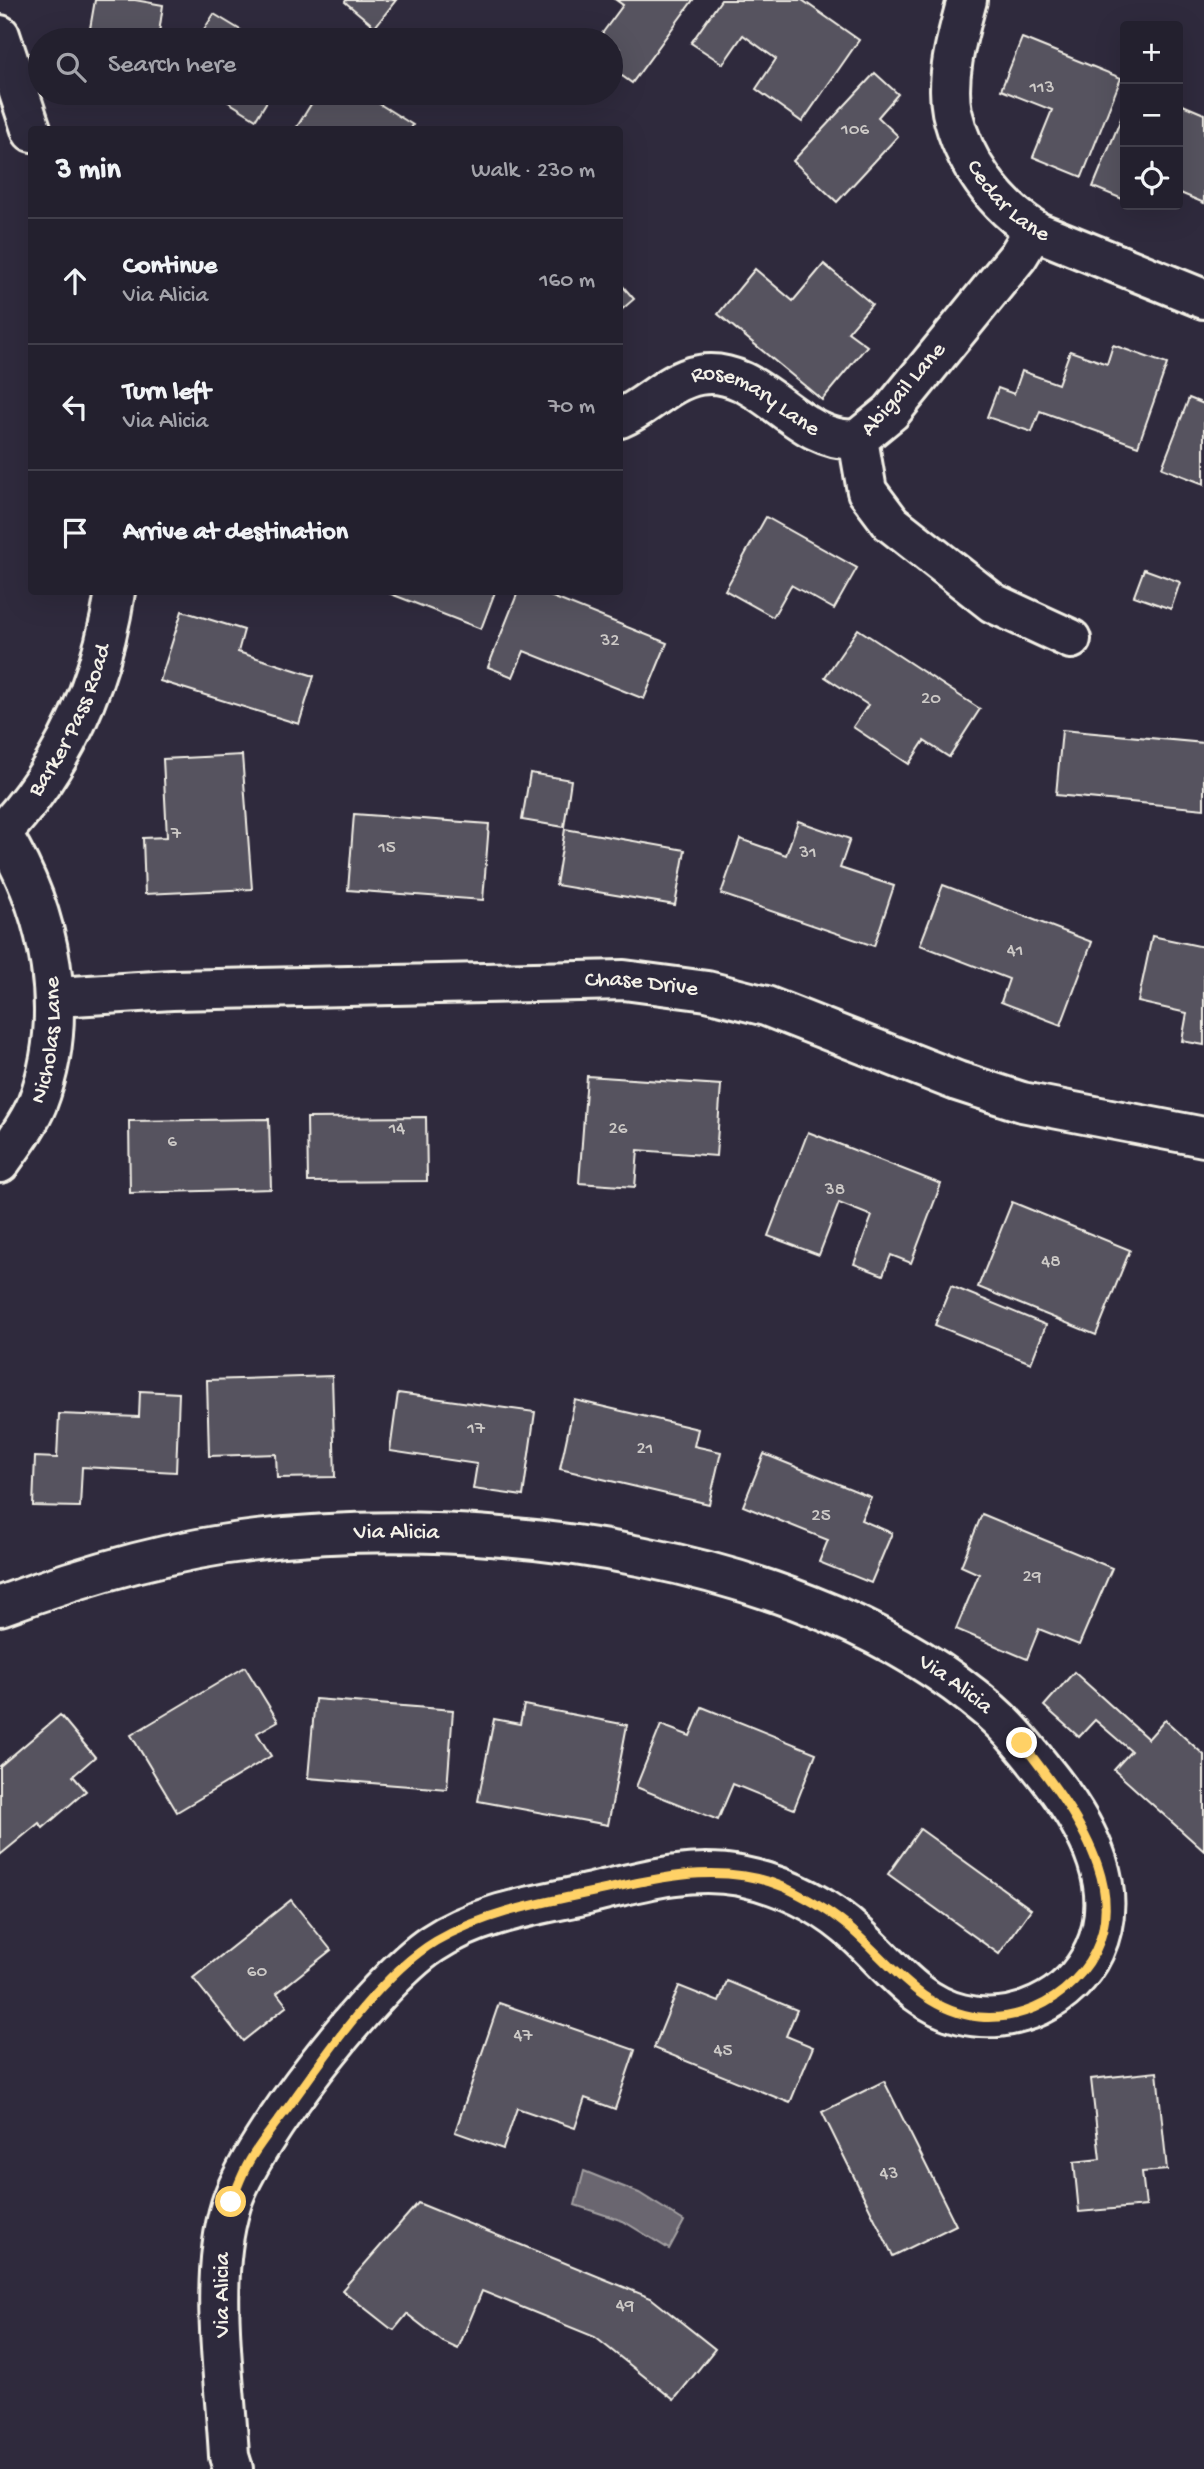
<!DOCTYPE html>
<html lang="en">
<head>
<meta charset="utf-8">
<style>
  :root { --surface:#23202e; --page:#2f2d3a; --text:#f1f3f6; --muted:#a3a3aa; --line:#403e4a }
  body { margin:0; font-family:"Gochi Hand",sans-serif; background:var(--page); color:var(--text) }
  .controls { position:absolute; right:21px; top:21px; display:grid; overflow:hidden; border-radius:7px; box-shadow:0 7px 28px #0002 }
  .controls button { width:63px; height:63px; display:grid; place-items:center; padding:0; border:0; border-bottom:2px solid var(--line); background:var(--surface); color:var(--text); font:35px sans-serif }
  .stop { position:absolute; width:21px; height:21px; margin:-16px; border:5px solid #ffd166; border-radius:50%; background:#fff }
  .stop.end { background:#ffd166; border-color:#fff; box-shadow:0 2px 7px #0008 }
  .list { margin:0; padding:0; list-style:none }
  h2 { display:flex; justify-content:space-between; align-items:center; height:91px; margin:0; padding:0 28px; font-size:30px }
  h2 small { font-size:23px; font-weight:400; color:var(--muted) }
  .list li { display:grid; grid-template-columns:46px 1fr auto; gap:21px; align-items:center; box-sizing:border-box; height:126px; padding:0 28px; border-top:2px solid var(--line) }
  .list b { display:block; font-size:26px; white-space:nowrap }
  .list p { margin:0; font-size:23px; white-space:nowrap; color:var(--muted) }
  .list em { font-size:23px; font-style:normal; color:var(--muted) }
  .icon { flex:none; width:38px; height:38px; fill:none; stroke:currentColor; stroke-width:2; stroke-linecap:round; stroke-linejoin:round }
  .map { position:relative; flex:none; width:1204px; height:2469px; overflow:hidden }
  .search { position:absolute; background:var(--surface); box-shadow:0 7px 28px #0002; left:28px; top:28px; width:595px; height:77px; display:flex; align-items:center; gap:18px; box-sizing:border-box; padding:0 24px; border-radius:38px; color:var(--muted); font-size:26px }
  .panel { position:absolute; background:var(--surface); box-shadow:0 7px 28px #0002; left:28px; top:126px; width:595px; height:469px; border-radius:7px }
  .map>svg:first-child { display:block }
  .water { fill:#6a6670; stroke:#a19ea0; stroke-width:2 }
  .building { fill:#56525f; stroke:#f4f1e8; stroke-width:2 }
  .lines { fill:none; stroke-linecap:round; stroke-linejoin:round }
  .minor-casing { stroke:#f4f1e8; stroke-width:44 }
  .minor { stroke:#2f2a3d; stroke-width:38 }
  .route { stroke:#ffd166; stroke-width:9 }
  .labels { text-anchor:middle; dominant-baseline:central; stroke-width:5; stroke-linejoin:round; paint-order:stroke }
  .number-label { font-size:19px; fill:#ccc9c6 }
  .street-label { font-size:23px; fill:#f4f1e8; stroke:#2f2a3d }
</style>
</head>
<body>
<div class="map">
<svg width="1204" height="2469" viewBox="0 0 1204 2469">
  <rect width="100%" height="100%" fill="#2f2a3d"/>
  <filter id="ink" filterUnits="userSpaceOnUse"><feTurbulence type="fractalNoise" baseFrequency=".0143" numOctaves="2"/><feDisplacementMap in="SourceGraphic" scale="14" xChannelSelector="R" yChannelSelector="G"/><feConvolveMatrix kernelMatrix="1 2 1 2 8 2 1 2 1" color-interpolation-filters="sRGB"/></filter>
  <g filter="url(#ink)">
    <!-- water -->
    <path class="water" d="M584,2171l55,22 45,28 -15,28 -46,-28 -48,-16z"/>
    <!-- building -->
    <g class="building">
      <path d="M95,0h40l28,5 -5,35h-70z"/>
      <path d="M346,0h50l-21,27 -30,-25z"/>
      <path d="M616,0h77l-61,83 -21,-15v-7l9,-12 -19,-14 22,-30z"/>
      <path d="M721,0h81l57,40 -57,82 -46,-33 20,-30 -33,-24 -20,29 -32,-21z"/>
      <path d="M214,14l43,26h-60z"/>
      <path d="M1022,38l99,40 -39,99 -49,-20 19,-47 -51,-20z"/>
      <path d="M875,73l23,21 -20,23 20,19 -61,66 -44,-41z"/>
      <path d="M214,93h58l-16,26z"/>
      <path d="M318,93h44l51,32 -3,5h-115z"/>
      <path d="M1178,103l26,11v89l-26,-11z"/>
      <path d="M1125,109v91l-32,-13z"/>
      <path d="M824,264l48,40 -24,28 19,14 -45,54 -104,-86 37,-45 38,32z"/>
      <path d="M620,283l14,16 -14,12z"/>
      <path d="M1113,345l54,19 -29,82 -98,-35 -8,21 -45,-15 11,-29 16,6 8,-23 36,13 12,-33 37,13z"/>
      <path d="M1189,398l15,6v80l-42,-16z"/>
      <path d="M766,517l91,51 -23,41 -43,-24 -18,32 -48,-27z"/>
      <path d="M1144,569l36,13 -9,27 -37,-13z"/>
      <path d="M386,592h109l-14,37z"/>
      <path d="M518,592h22l127,51 -23,56 -120,-48 -11,26 -25,-10z"/>
      <path d="M182,611l62,19 -6,22 76,24 -15,48 -139,-43z"/>
      <path d="M858,629l122,80 -31,48 -25,-16 -15,23 -56,-37 15,-22 -43,-28z"/>
      <path d="M1062,730l142,13v66l-148,-14z"/>
      <path d="M242,755l10,134 -107,5 -2,-56 24,-1 -4,-78z"/>
      <path d="M530,773l41,7 -7,47 -42,-7z"/>
      <path d="M354,814l135,10 -6,76 -135,-10z"/>
      <path d="M798,821l52,18 -10,29 54,18 -20,60 -153,-52 19,-55 46,16z"/>
      <path d="M565,829l120,21 -10,55 -119,-20z"/>
      <path d="M943,885l149,57 -31,83 -60,-23 8,-23 -89,-34z"/>
      <path d="M1152,936l52,11v98l-22,-4 5,-28 -49,-11z"/>
      <path d="M587,1076l134,9 -5,71 -78,-6 -3,37 -56,-4z"/>
      <path d="M426,1117l1,64 -119,1 -1,-64z"/>
      <path d="M269,1119l2,70 -141,4 -1,-72z"/>
      <path d="M808,1132l133,52 -30,79 -20,-8 -8,20 -29,-11 18,-48 -33,-13 -20,52 -51,-19z"/>
      <path d="M1012,1202l118,48 -34,85 -118,-48z"/>
      <path d="M951,1286l95,39 -15,38 -96,-38z"/>
      <path d="M332,1376l3,101 -58,1 -1,-24 -67,2 -2,-76z"/>
      <path d="M140,1391l39,2 -3,79 -94,-5 -2,40 -47,-1 2,-49 22,1 2,-44 80,3z"/>
      <path d="M398,1393l137,19 -12,84 -50,-7 4,-25 -87,-13z"/>
      <path d="M575,1400l123,29 -4,17 27,6 -12,52 -149,-35z"/>
      <path d="M764,1454l107,43 -10,23 31,13 -21,50 -52,-21 9,-22 -85,-34z"/>
      <path d="M982,1514l130,54 -33,77 -40,-16 -12,30 -71,-30 23,-55 -18,-8z"/>
      <path d="M245,1667l33,54 -21,12 14,23 -94,56 -46,-77z"/>
      <path d="M1074,1672l74,67 17,-19 39,35v96l-90,-81 17,-19 -36,-31 -16,17 -35,-31z"/>
      <path d="M315,1699l138,11 -6,79 -139,-11z"/>
      <path d="M524,1705l103,20 -19,100 -130,-24 16,-82 26,5z"/>
      <path d="M702,1707l114,46 -22,56 -61,-25 -15,36 -82,-33 25,-62 29,11z"/>
      <path d="M60,1715l35,42 -22,19 13,15 -43,37 -4,-5 -39,32v-89z"/>
      <path d="M920,1829l111,80 -32,45 -111,-80z"/>
      <path d="M291,1900l40,50 -54,43 10,13 -44,35 -50,-63z"/>
      <path d="M727,1981l70,29 -11,26 27,11 -23,56 -136,-55 25,-62 40,16z"/>
      <path d="M499,2003l136,47 -20,59 -30,-11 -10,30 -58,-20 -14,41 -48,-17z"/>
      <path d="M1157,2072l10,98 -25,2 4,34 -67,6 -5,-50 26,-3 -9,-80z"/>
      <path d="M884,2081l72,144 -63,31 -71,-144z"/>
      <path d="M418,2203l233,95 64,51 -41,51 -79,-63 -113,-46 -24,58 -15,-7 -36,-28 -13,16 -4,-2 -48,-38z"/>
    </g>
    <g class="lines">
      <defs>
        <g id="minor">
          <path id="s1" d="M967,0c-9,34 -22,76 -15,112 11,49 43,94 86,120l166,67"/>
          <path d="M0,35l32,97"/>
          <path d="M1034,230l-16,26 -127,156 -33,27 9,52 24,32 102,80 78,36"/>
          <path id="s2" d="M620,418c28,-11 47,-37 79,-43 62,-11 98,71 159,64"/>
          <path id="s3" d="M0,835c64,-69 101,-151 115,-243"/>
          <path id="s4" d="M56,997l116,-7 452,-10 83,11 59,15 191,75 65,21 182,35"/>
          <path id="s5" d="M0,1163c13,-19 28,-37 37,-59 34,-88 14,-192 -35,-270"/>
          <path id="s6" d="M0,1606c83,-31 169,-56 257,-66 229,-27 553,14 733,171 23,20 42,45 61,69 38,49 71,110 43,171 -23,49 -80,76 -133,63 -44,-10 -72,-50 -104,-79 -33,-31 -73,-50 -117,-59 -53,-10 -106,7 -157,19 -51,11 -106,19 -151,49 -56,37 -182,197 -201,261 -23,75 -6,173 -2,251l4,13"/>
        </g>
      </defs>
      <!-- minor casing -->
      <use href="#minor" class="minor-casing"/>
      <!-- minor -->
      <use href="#minor" class="minor"/>
    </g>
  </g>
  <g class="lines" filter="url(#ink)">
    <!-- route -->
    <path class="route" d="M231,2202c6,-13 11,-29 19,-42 12,-20 28,-39 42,-58 37,-52 90,-129 144,-161 53,-31 117,-40 176,-53 57,-13 117,-25 174,0 23,11 47,25 66,42 40,35 70,81 127,87 31,3 62,-8 85,-27 91,-77 11,-178 -42,-247"/>
  </g>
  <g class="labels">
    <!-- number labels -->
    <g class="number-label">
      <text x="1042" y="88">113</text>
      <text x="855" y="130">106</text>
      <text x="610" y="641">32</text>
      <text x="931" y="699">20</text>
      <text x="176" y="834">7</text>
      <text x="387" y="848">15</text>
      <text x="808" y="853">31</text>
      <text x="1015" y="951">41</text>
      <text x="397" y="1129">14</text>
      <text x="618" y="1129">26</text>
      <text x="172" y="1142">6</text>
      <text x="835" y="1190">38</text>
      <text x="1051" y="1262">48</text>
      <text x="476" y="1429">17</text>
      <text x="645" y="1449">21</text>
      <text x="821" y="1516">25</text>
      <text x="1032" y="1577">29</text>
      <text x="257" y="1972">60</text>
      <text x="523" y="2036">47</text>
      <text x="723" y="2051">45</text>
      <text x="889" y="2174">43</text>
      <text x="625" y="2306">49</text>
    </g>
    <!-- street labels -->
    <g class="street-label">
      <text stroke="none"><textPath href="#s1" startOffset="222">Cedar Lane</textPath></text>
      <text transform="translate(904 390) rotate(-49)">Abigail Lane</text>
      <text stroke="none"><textPath href="#s2" startOffset="154">Rosemary Lane</textPath></text>
      <text stroke="none"><textPath href="#s3" startOffset="136">Barker Pass Road</textPath></text>
      <text stroke="none"><textPath href="#s4" startOffset="586">Chase Drive</textPath></text>
      <text stroke="none"><textPath href="#s5" startOffset="135">Nicholas Lane</textPath></text>
      <text stroke="none"><textPath href="#s6" startOffset="406">Via Alicia</textPath></text>
      <text stroke="none"><textPath href="#s6" startOffset="994">Via Alicia</textPath></text>
      <text transform="translate(223 2295) rotate(-90)">Via Alicia</text>
    </g>
  </g>
</svg>
<div class="controls">
<button>+</button>
<button>−</button>
<button><svg class="icon" aria-label="locate" viewBox="0 0 24 24"><circle cx="12" cy="12" r="6"/><path d="M12 2v4M12 18v4M2 12h4M18 12h4"/></svg></button>
</div>
<div class="stop" style="left:231px;top:2202px"></div>
<div class="stop end" style="left:1022px;top:1743px"></div>
<div class="search"><svg class="icon" aria-label="search" viewBox="0 0 24 24"><circle cx="10" cy="10" r="6"/><path d="M15 15l6 6"/></svg>Search here</div>
<section class="panel">
<h2>3 min<small>Walk · 230 m</small></h2>
<ul class="list">
<li><svg class="icon" aria-label="ahead" viewBox="0 0 24 24"><path d="M12 20V5M6 11l6-6 6 6"/></svg><div><b>Continue</b><p>Via Alicia</p></div><em>160 m</em></li>
<li><svg class="icon" aria-label="left" viewBox="0 0 24 24"><path d="M17 20v-9H6M10 6l-5 5 5 5"/></svg><div><b>Turn left</b><p>Via Alicia</p></div><em>70 m</em></li>
<li><svg class="icon" aria-label="arrive" viewBox="0 0 24 24"><path d="M6 21V4h12l-3 4 3 4H6"/></svg><div><b>Arrive at destination</b></div></li>
</ul>
</section>
</div>
</body>
</html>
